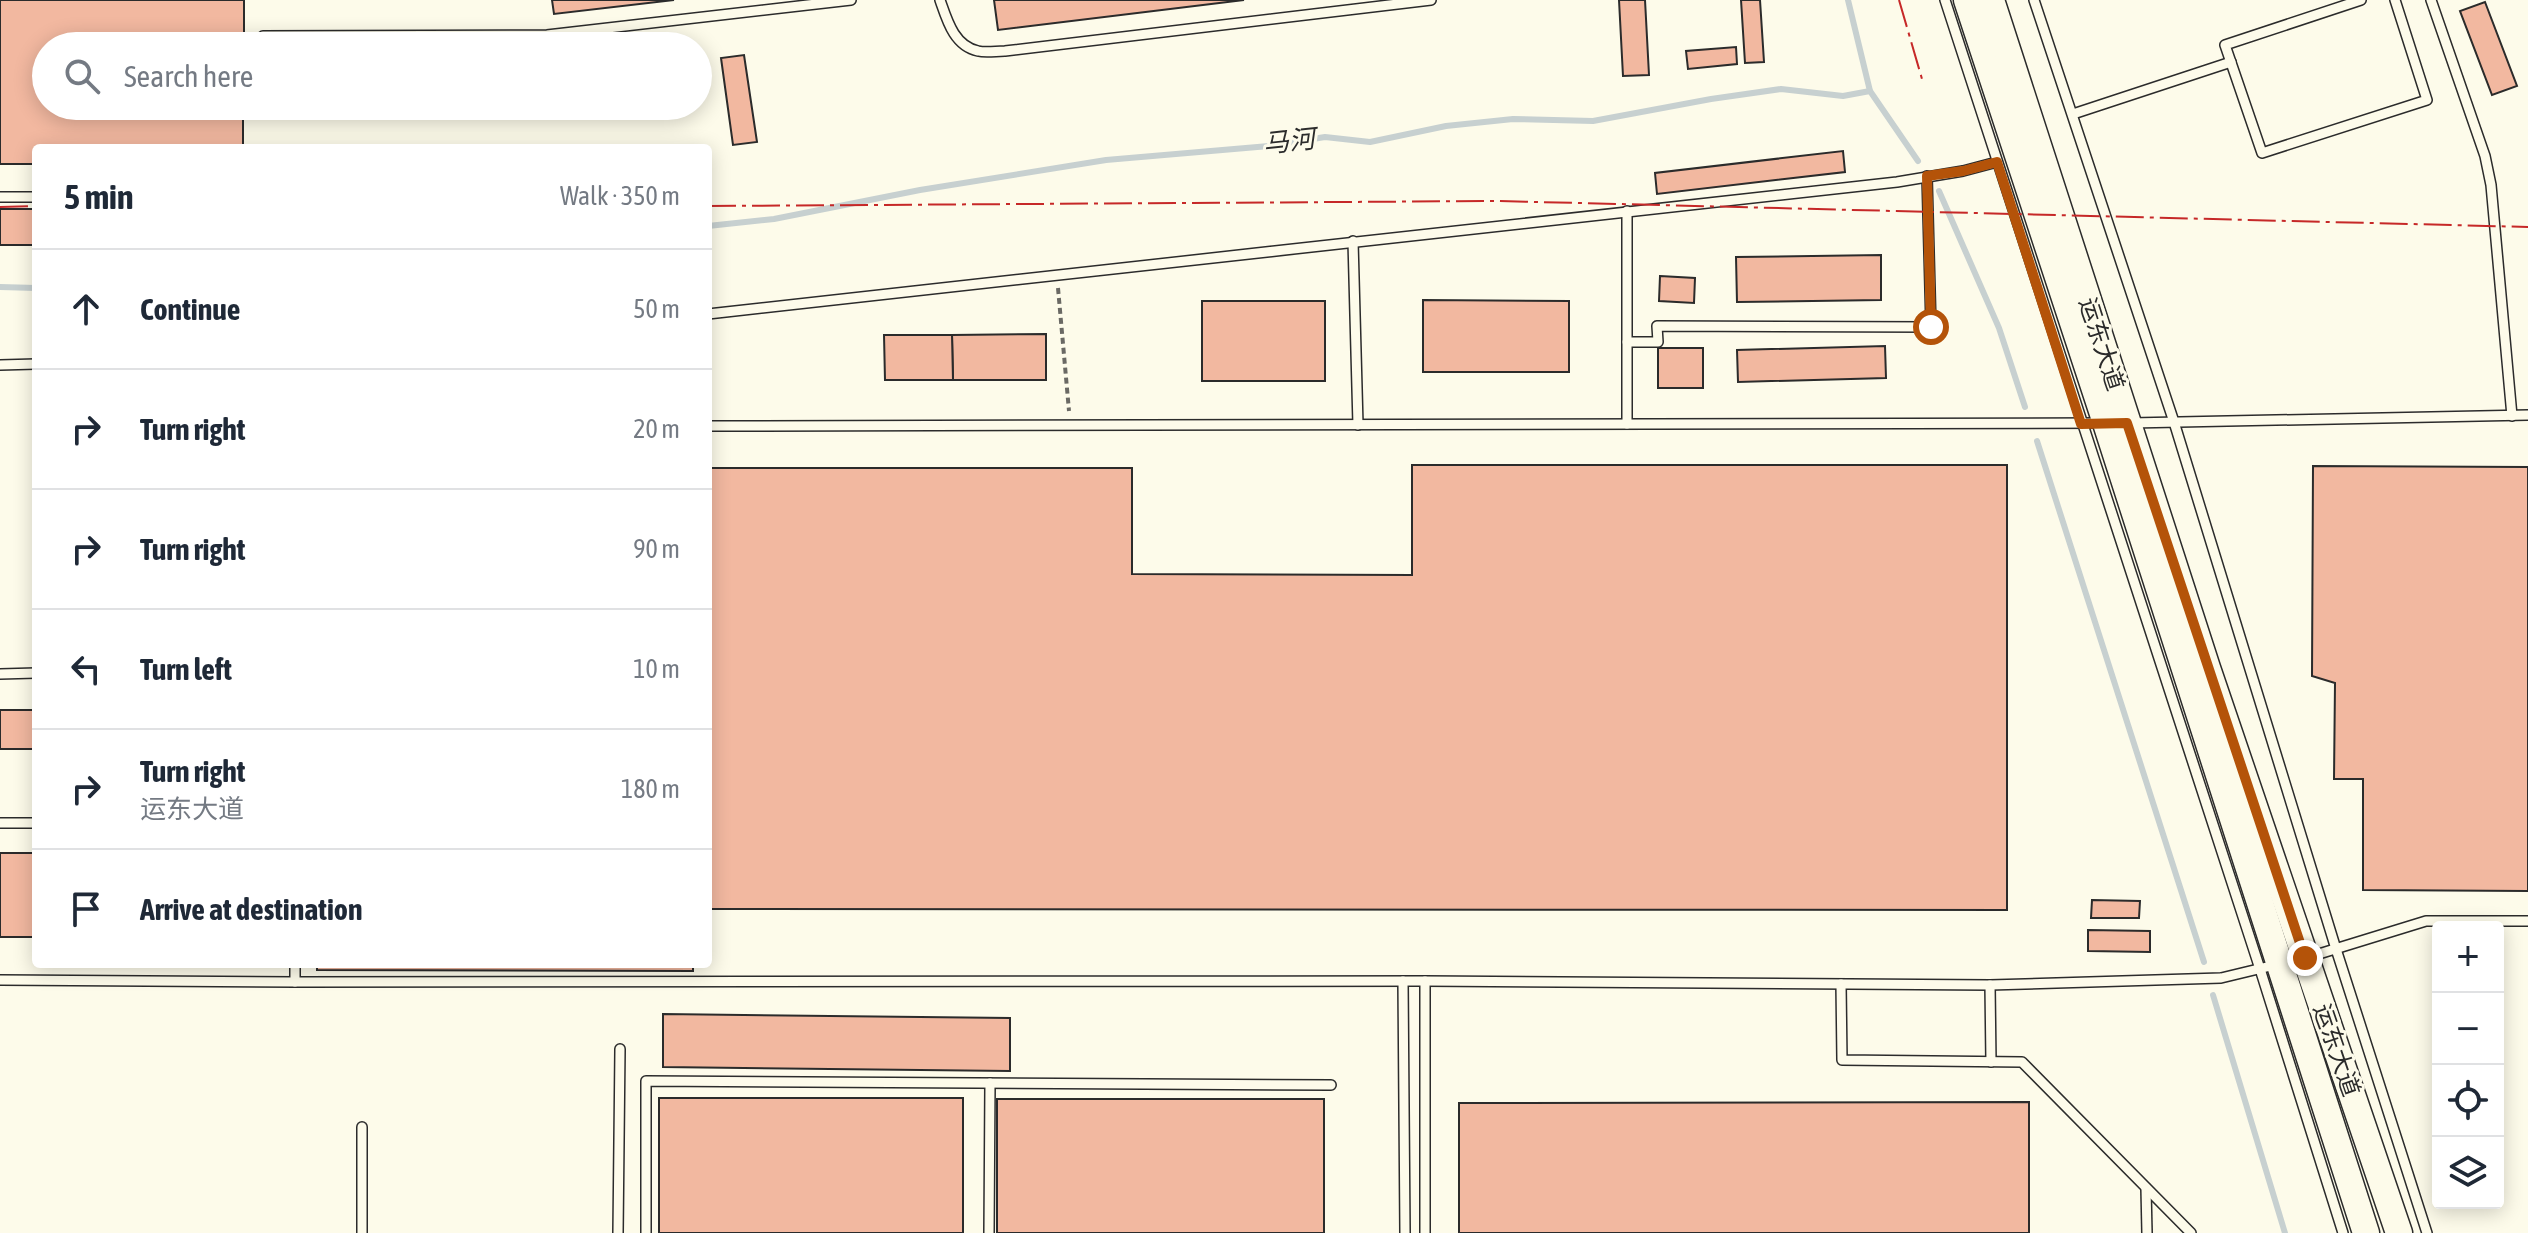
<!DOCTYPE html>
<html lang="en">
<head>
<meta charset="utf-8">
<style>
  :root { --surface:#fff; --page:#f2f2f3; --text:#1f2937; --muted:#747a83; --line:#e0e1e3 }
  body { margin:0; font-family:"Asap Condensed","Noto Sans SC",sans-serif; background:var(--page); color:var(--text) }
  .controls { position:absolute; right:24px; bottom:24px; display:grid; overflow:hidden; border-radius:8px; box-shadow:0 4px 20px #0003 }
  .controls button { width:72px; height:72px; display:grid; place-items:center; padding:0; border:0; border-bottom:2px solid var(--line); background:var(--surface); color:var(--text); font:40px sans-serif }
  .stop { position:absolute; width:24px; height:24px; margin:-18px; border:6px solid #b45309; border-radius:50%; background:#fff }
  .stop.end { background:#b45309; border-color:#fff; box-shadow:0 2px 8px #0008 }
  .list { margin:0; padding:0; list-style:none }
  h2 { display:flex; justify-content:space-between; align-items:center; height:104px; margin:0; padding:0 32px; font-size:34px }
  h2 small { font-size:26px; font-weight:400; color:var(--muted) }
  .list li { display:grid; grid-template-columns:52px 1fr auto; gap:24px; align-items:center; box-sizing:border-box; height:120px; padding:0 32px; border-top:2px solid var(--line) }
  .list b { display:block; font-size:30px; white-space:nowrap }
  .list p { margin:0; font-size:26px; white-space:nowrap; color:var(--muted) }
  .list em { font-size:26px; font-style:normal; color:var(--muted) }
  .icon { flex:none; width:44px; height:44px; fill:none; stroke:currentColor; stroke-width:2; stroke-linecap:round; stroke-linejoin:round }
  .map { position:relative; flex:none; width:2528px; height:1233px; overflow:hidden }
  .search { position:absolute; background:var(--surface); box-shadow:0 4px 20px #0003; left:32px; top:32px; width:680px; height:88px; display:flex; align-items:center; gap:20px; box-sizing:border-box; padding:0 28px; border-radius:44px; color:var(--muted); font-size:30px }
  .panel { position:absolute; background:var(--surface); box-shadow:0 4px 20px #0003; left:32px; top:144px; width:680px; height:824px; border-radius:8px }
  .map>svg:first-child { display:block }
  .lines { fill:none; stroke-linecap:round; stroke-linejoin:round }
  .stream { stroke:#c7d0d0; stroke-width:6 }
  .building { fill:#f2b8a0; stroke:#2b2b2b; stroke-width:2 }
  .lane-casing { stroke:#2b2b2b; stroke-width:12 }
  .secondary-casing { stroke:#2b2b2b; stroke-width:29 }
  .path { stroke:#6a6964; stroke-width:4; stroke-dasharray:6 4; stroke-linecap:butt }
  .lane { stroke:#fdfbea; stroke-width:9 }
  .secondary { stroke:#fdfbea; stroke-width:26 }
  .power { stroke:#c62828; stroke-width:2; stroke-dasharray:28 6 4 6; stroke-linecap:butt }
  .route { stroke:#b45309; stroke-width:10 }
  .labels { text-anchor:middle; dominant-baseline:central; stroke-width:6; stroke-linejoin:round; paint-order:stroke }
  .street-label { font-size:24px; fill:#2b2b2b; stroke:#fdfbea }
  .water-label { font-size:26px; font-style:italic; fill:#2b2b2b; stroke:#fdfbea }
</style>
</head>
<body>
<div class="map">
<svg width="2528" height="1233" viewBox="0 0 2528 1233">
  <rect width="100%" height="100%" fill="#fdfbea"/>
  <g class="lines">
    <!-- stream -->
    <g class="stream">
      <path d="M1848,0l22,91 48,70"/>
      <path d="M1939,191l60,137 26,79"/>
      <path d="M708,226l66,-7 146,-29 186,-30 163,-14 56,-9 45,5 76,-16 67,-7 80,2 118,-22 70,-10 62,7 27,-5"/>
      <path d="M0,287l36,1"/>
      <path d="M2037,441l167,521"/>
      <path d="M2213,995l72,238"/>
    </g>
  </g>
  <!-- building -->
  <g class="building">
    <path d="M0,0h244v46h-198v60h197v42h-207v16h-36z"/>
    <path d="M552,0h122l-120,14z"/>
    <path d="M994,0h250l-246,30z"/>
    <path d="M1619,0h26l4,75 -26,1z"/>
    <path d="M1741,0h19l4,62 -19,1z"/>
    <path d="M2485,2l32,84 -25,9 -32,-84z"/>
    <path d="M1736,47l1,17 -49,5 -2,-18z"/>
    <path d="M744,55l13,87 -24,3 -12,-87z"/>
    <path d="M1843,151l2,21 -188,22 -2,-21z"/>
    <rect x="0" y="209" width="36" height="36"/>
    <path d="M1881,255v45l-144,2 -1,-45z"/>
    <path d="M1660,276l35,2 -1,25 -35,-2z"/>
    <path d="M1423,300l146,1v71h-146z"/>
    <rect x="1202" y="301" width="123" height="80"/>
    <path d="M1046,334v46h-93l-1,-45z"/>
    <path d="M884,335h68l1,45h-68z"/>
    <path d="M1885,346l1,32 -148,4 -1,-32z"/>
    <rect x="1658" y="348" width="45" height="40"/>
    <path d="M1412,465h595v445l-1299,-1v-441h424v106l280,1z"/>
    <path d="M2313,466l215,1v424l-165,-1v-111h-29l1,-96 -23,-7z"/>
    <rect x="0" y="710" width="36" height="39"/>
    <rect x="0" y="853" width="36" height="84"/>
    <path d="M2092,900l48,1 -1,17h-48z"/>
    <path d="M2088,930l62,1v21l-62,-1z"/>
    <path d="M317,964h376v7l-376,-1z"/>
    <path d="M663,1014l347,4v53l-347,-4z"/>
    <rect x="659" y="1098" width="304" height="135"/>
    <rect x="997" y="1099" width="327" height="134"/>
    <path d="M2029,1102v131h-570v-130z"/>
  </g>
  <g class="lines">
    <defs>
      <g id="lane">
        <path d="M940,0c7,20 14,46 38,51 8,2 18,0 27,0l426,-51"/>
        <path d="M1945,0l315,969 83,264"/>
        <path d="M2034,0l140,422 162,527 91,284"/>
        <path d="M2361,0l-136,45 37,108 165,-53 -32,-100"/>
        <path d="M2431,0l54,156 6,29 21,231"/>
        <path d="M263,36l284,-1 304,-35"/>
        <path d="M2073,114l158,-52"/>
        <path d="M0,197h36"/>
        <path d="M1353,241l5,184"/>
        <path d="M708,314l1189,-132 66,-11 34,-9"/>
        <path d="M1627,342h31l-1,-16 274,1 -4,-151"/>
        <path d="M0,365l36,-1"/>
        <path d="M2131,423l397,-8"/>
        <path d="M1627,424v-213"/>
        <path d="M708,426l1397,-3"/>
        <path d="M0,674l36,-1"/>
        <path d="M0,823h36"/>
        <path d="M2309,957l117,-36h102"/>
        <path d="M295,964v18l1130,-1 565,4 231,-7 58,-14"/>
        <path d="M0,980l295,2"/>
        <path d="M1403,981l2,252"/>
        <path d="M1425,981v252"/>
        <path d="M1841,984l1,76 180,2 169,171"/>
        <path d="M1990,985l1,77"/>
        <path d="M362,1127v106"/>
        <path d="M2146,1188l1,45"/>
        <path d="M618,1233l2,-184"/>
        <path d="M646,1233v-152l685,4"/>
        <path d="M989,1233l1,-150"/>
      </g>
      <g id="secondary">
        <path d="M1967,0l139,423 260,810"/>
        <path d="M1991,0l216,668 192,565"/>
      </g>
    </defs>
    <!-- lane casing -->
    <use href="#lane" class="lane-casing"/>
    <!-- secondary casing -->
    <use href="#secondary" class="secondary-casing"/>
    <!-- path -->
    <path class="path" d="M1058,288l11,123"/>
    <!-- lane -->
    <use href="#lane" class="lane"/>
    <!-- secondary -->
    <use href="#secondary" class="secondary"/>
    <!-- power -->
    <g class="power">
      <path d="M1899,0l23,79"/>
      <path d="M708,206l791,-5 1029,26"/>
      <path d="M0,207l36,-1"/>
    </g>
  </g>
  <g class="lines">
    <!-- route -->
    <path class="route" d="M1931,327l-4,-151 36,-5 34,-9 84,262 46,-1 178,535"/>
  </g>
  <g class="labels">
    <!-- street labels -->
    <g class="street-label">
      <text transform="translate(2102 344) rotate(72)">运东大道</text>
      <text transform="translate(2337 1050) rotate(71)">运东大道</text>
    </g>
    <!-- water labels -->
    <g class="water-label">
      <text transform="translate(1289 141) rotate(-6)">马河</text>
    </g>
  </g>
</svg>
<div class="controls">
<button>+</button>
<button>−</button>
<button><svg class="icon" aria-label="locate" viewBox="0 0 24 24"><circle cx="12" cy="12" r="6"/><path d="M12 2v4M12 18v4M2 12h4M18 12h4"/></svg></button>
<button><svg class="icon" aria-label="layers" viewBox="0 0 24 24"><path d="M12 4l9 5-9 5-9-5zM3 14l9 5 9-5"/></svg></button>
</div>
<div class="stop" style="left:1931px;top:327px"></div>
<div class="stop end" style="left:2305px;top:958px"></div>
<div class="search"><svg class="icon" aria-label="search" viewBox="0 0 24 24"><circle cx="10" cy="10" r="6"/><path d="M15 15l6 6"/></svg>Search here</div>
<section class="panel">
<h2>5 min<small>Walk · 350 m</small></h2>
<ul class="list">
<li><svg class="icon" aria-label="ahead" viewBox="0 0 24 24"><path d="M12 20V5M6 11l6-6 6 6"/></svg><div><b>Continue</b></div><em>50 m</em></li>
<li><svg class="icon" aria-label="right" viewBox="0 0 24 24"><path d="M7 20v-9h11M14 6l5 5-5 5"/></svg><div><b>Turn right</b></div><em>20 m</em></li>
<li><svg class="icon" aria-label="right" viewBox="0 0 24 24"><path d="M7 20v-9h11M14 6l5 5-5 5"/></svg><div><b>Turn right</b></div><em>90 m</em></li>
<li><svg class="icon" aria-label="left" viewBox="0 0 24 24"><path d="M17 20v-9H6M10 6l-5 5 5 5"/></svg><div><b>Turn left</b></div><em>10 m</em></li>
<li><svg class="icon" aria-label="right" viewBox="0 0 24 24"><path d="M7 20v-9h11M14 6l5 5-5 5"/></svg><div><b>Turn right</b><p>运东大道</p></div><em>180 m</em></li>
<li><svg class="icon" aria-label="arrive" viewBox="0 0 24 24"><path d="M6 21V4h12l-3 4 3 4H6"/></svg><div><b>Arrive at destination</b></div></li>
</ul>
</section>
</div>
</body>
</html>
